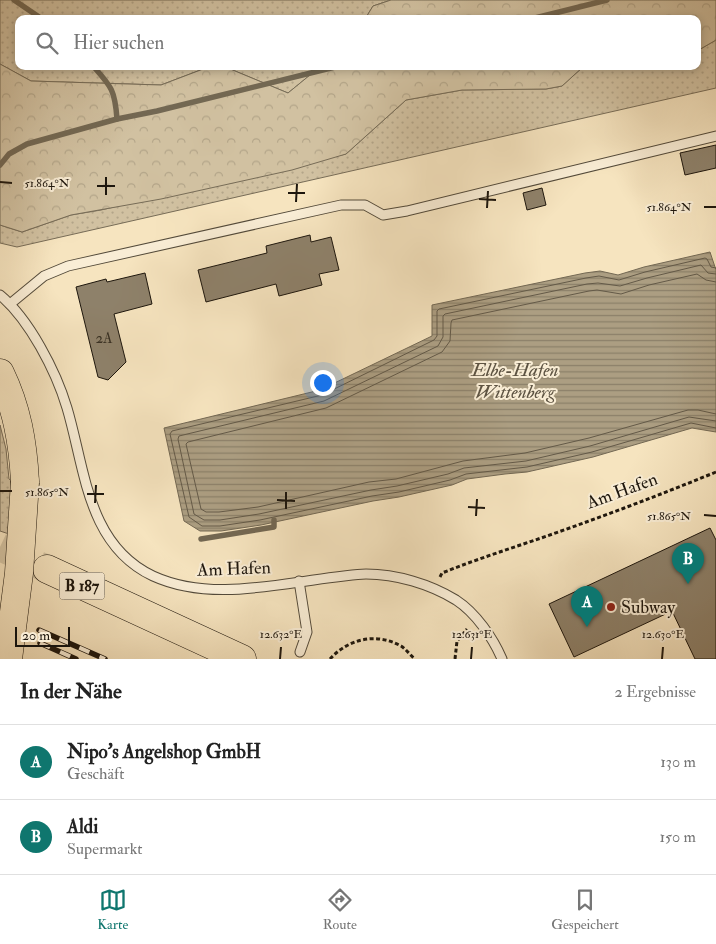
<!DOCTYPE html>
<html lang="de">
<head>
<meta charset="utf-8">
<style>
  :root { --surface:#fff; --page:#f6f6f6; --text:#222; --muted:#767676; --line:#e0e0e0; --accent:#0f766e }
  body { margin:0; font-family:"IM FELL Double Pica",serif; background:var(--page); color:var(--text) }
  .scale { position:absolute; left:15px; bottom:12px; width:55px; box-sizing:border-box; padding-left:5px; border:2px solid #1d160d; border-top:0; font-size:14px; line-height:18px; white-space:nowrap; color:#1d160d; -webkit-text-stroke:4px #f9edd5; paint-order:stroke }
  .you { position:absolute; left:322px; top:382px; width:18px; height:18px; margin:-12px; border:4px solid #fff; border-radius:50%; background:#1a73e8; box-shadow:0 0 0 8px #1a73e833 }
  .badge { display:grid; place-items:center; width:32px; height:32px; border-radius:50%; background:var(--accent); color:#fff; font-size:16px; font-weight:700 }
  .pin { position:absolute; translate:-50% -41px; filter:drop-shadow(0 1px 2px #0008) }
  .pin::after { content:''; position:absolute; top:26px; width:18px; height:15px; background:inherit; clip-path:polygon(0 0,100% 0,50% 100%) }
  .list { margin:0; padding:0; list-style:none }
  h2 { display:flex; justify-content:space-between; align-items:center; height:65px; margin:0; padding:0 20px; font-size:21px }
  h2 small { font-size:16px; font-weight:400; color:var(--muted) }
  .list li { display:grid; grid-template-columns:32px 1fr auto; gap:15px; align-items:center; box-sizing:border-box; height:75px; padding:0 20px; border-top:1px solid var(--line) }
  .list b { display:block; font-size:19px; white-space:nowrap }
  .list p { margin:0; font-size:16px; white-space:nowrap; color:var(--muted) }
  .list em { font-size:16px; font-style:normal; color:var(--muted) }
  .icon { flex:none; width:28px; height:28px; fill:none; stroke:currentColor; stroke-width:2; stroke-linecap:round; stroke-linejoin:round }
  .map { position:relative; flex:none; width:716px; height:659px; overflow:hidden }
  .search { position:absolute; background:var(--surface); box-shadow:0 2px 8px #0003; left:15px; right:15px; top:15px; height:55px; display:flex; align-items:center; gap:12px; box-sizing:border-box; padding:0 18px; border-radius:10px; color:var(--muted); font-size:19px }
  .sheet { height:215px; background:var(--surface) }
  nav { display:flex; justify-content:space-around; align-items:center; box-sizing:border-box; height:70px; border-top:1px solid var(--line); background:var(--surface); font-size:14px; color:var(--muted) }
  nav a { display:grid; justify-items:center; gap:2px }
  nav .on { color:var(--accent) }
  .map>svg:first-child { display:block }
  .grass { fill:url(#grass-dots); stroke:#776c57 }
  .forest { fill:url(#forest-crowns); stroke:#776c57 }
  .water { fill:url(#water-rules); stroke:#736853 }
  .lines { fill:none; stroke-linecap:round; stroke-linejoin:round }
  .shore { stroke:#645a48; stroke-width:1 }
  .stream { stroke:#736853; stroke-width:5.5 }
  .building { fill:#8e816a; stroke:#1d160d }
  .primary-tunnel { stroke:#d5c5a4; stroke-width:28; stroke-dasharray:28 14; stroke-linecap:butt }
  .lane-casing { stroke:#534a3a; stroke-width:11 }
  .primary-casing { stroke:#1d160d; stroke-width:29 }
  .path { stroke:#1d160d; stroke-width:3; stroke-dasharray:4 2.5; stroke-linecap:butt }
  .lane { stroke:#f9edd5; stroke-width:9 }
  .primary { stroke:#f6e4bf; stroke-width:28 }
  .rail-casing { stroke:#1d160d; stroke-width:5.5 }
  .rail { stroke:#f9edd5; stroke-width:4; stroke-dasharray:11; stroke-linecap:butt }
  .primary-bridge-casing { stroke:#1d160d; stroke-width:29; stroke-linecap:butt }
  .primary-bridge { stroke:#f6e4bf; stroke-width:28 }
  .ticks { fill:none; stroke:#1d160d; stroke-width:2 }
  .poi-dot { fill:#8f2418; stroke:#f9edd5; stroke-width:2 }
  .labels { text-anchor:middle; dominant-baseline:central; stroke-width:4; stroke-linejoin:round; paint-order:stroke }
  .number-label { font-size:15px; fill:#393124 }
  .shield { fill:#f9edd5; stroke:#5f5649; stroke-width:1 }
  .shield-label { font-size:16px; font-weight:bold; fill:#1d160d }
  .street-label { font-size:18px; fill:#1d160d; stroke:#f9edd5 }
  .poi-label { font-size:18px; fill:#1d160d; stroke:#f9edd5; text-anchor:start }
  .water-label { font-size:19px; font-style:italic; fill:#5d5342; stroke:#f9edd5 }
  .ticks-label { font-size:12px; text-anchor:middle; fill:#1d160d; stroke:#f9edd5; stroke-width:4; stroke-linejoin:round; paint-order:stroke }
</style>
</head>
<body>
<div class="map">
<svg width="716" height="659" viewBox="0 0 716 659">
  <defs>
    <pattern id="grass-dots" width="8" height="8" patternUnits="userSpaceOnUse" patternTransform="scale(1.25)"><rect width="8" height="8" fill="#d1c1a1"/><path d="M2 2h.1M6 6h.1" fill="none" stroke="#b3a589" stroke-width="1.8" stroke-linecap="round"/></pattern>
    <pattern id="forest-crowns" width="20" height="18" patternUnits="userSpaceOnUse" patternTransform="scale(1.25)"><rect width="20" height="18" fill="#d1c1a1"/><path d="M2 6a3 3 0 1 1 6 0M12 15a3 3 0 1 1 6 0" fill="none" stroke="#b3a589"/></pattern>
    <pattern id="water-rules" width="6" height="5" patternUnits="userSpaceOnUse" patternTransform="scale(1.25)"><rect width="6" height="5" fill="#ac9e82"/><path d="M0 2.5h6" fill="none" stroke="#8b8069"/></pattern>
  </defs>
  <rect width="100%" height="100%" fill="#f6e4bf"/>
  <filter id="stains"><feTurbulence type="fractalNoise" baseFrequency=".004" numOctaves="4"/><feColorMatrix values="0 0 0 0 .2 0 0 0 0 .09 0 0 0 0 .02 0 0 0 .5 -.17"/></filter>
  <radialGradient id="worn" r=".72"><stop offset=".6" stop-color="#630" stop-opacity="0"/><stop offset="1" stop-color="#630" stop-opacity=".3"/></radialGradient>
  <!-- grass -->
  <g class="grass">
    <path d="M0,0h391l-18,6 -8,13h-346v47h192l-50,19 -130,-4 -31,-17z"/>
    <path d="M716,40v48l-699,159 -17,-4v-18l22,7 49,-17 30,-5 245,-56 60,-54 56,-10 84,-1 16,-3 22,-20h113v-15z"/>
    <path d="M223,66h98l-33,27z"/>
    <path d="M0,425l6,24 3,30 6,5v52l-15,-5z"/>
  </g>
  <!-- forest -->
  <g class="forest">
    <path d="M391,0h325v40l-19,11v-32h-332l8,-13z"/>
    <path d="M0,64l31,17 130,4 50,-19h12l65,27 33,-27h263l-22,20 -16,3 -84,1 -56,10 -60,54 -54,16 -131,29 -90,16 -49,17 -22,-7z"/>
  </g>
  <!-- water -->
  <path class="water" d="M710,252l6,18v162l-24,-4 -99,29 -66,15 -22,2 -38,5 -15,6 -53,12 -26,4 -112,24 -40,6h-21l-16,-10 -20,-93 156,-38 112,-54v-31l153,-32 15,-2 18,4 26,-8z"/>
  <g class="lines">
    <!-- shore -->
    <g class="shore">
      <path d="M716,268l-5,-1 -4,-8 -2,-1 -60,14 -26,8 -20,-4 -13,2 -147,31 -2,2v25l-3,4 -112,55 -150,36 -2,3 19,83 13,9h18l40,-6 112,-24 27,-4 51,-12 16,-6 61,-7 65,-15 99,-29 25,5"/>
      <path d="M716,274l-8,-1 -7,-8 -54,13 -27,8 -22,-3 -11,1 -142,30 -2,2v21l-5,9 -114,55 -145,35 -1,3 16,75 10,6h16l39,-6 112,-24 26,-4 51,-12 16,-6 62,-7 64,-15 99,-29 27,4"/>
      <path d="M716,282l-10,-2 -9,-6 -48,11 -28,9 -24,-4 -8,1 -137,29 -1,3 -1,18 -8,11 -116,56 -138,34 -2,2 15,65 5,3h13l39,-5 111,-25 27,-3 67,-18 62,-8 64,-15 99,-28h10l18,4"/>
    </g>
    <!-- stream -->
    <g class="stream">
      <path d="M14,0l28,19"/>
      <path d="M531,19l76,-19"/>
      <path d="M93,66c19,21 22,25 24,53"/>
      <path d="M0,165l9,-11 18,-10 90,-25 40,-8 182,-45"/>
      <path d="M201,539l73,-12v-7"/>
    </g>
  </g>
  <!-- building -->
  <g class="building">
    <path d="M716,145v23l-31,7 -5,-22z"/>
    <path d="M542,188l4,17 -19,5 -4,-17z"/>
    <path d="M310,235l1,7 20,-5 8,33 -20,4 3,11 -43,11 -3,-12 -70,18 -8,-32 69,-17 -1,-7z"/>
    <path d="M145,273l7,31 -38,10 12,48 -18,18 -10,-3 -22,-90 30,-8 1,3z"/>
    <path d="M710,528l6,12v119h-21l-23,-48 -98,46 -25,-53z"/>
  </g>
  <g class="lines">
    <!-- primary-tunnel -->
    <path class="primary-tunnel" d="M0,547l47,22"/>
    <defs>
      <g id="lane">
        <path d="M0,295c29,24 56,76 67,113 18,60 20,137 86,168 57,26 123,8 183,1 10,-1 20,-3 30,-3 30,0 64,10 90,26 20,13 37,38 46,59"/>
        <path d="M10,304l34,-28 24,-10 273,-61h24l18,10 24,-4 309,-75"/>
        <path d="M299,581l8,51 -7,20"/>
      </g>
      <g id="primary">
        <path d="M0,373c17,35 23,70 25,109"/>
        <path d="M47,569l195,90"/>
      </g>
    </defs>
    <!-- lane casing -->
    <use href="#lane" class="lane-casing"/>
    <!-- primary casing -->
    <use href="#primary" class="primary-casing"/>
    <!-- path -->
    <g class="path">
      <path d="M440,577l2,-4c35,-14 70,-25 105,-37 57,-20 113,-41 169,-64"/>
      <path d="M330,659c18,-20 46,-27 71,-13 5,3 9,9 14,13"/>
      <path d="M455,659l2,-18 10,-12"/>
    </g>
    <!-- lane -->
    <use href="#lane" class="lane"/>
    <!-- primary -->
    <use href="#primary" class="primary"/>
    <defs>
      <g id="rail">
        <path d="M39,630l66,29"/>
        <path d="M40,643l36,16"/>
      </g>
    </defs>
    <!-- rail casing -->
    <use href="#rail" class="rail-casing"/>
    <!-- rail -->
    <use href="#rail" class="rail"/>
    <defs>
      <path id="primary-bridge" d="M8,659l11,-86 6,-91"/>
    </defs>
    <!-- primary-bridge casing -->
    <use href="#primary-bridge" class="primary-bridge-casing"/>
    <!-- primary-bridge -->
    <use href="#primary-bridge" class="primary-bridge"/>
  </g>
  <!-- ticks -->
  <path class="ticks" d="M0,182l12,1M97,186h18M288,193h17M106,195v-18M479,199l17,1M296,202l1,-18M704,207h12M487,208l1,-17M0,491h12M87,494h17M277,500l18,1M95,503l1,-18M468,507l17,1M286,509v-17M704,515l12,1M476,516l1,-17M280,659l1,-12M471,659l1,-12M662,659l1,-12"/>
  <!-- markers -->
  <circle class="poi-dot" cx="611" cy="607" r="5"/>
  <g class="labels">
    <!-- number labels -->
    <g class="number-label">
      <text x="104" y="338">2A</text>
    </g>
    <!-- shield labels -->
    <rect class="shield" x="59.5" y="572.5" width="45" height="27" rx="4"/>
    <g class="shield-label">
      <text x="82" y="586">B 187</text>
    </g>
    <!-- street labels -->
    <g class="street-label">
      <text transform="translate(622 491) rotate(-20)">Am Hafen</text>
      <text transform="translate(234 569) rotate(-2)">Am Hafen</text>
    </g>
    <!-- poi labels -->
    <g class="poi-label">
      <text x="621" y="607">Subway</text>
    </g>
    <!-- water labels -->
    <g class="water-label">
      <text x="515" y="370">Elbe-Hafen<tspan x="515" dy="22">Wittenberg</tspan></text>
    </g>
  </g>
  <g class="ticks-label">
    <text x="47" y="187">51.864°N</text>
    <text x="669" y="211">51.864°N</text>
    <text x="47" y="496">51.865°N</text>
    <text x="669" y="520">51.865°N</text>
    <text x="281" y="638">12.632°E</text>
    <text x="472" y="638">12.631°E</text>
    <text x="663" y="638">12.630°E</text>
  </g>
  <rect width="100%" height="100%" filter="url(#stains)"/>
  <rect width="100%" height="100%" fill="url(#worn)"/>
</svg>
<div class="scale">20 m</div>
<div class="you"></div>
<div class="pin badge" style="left:587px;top:627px">A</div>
<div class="pin badge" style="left:688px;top:584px">B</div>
<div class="search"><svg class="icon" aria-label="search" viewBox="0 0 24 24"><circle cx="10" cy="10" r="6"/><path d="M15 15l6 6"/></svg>Hier suchen</div>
</div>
<section class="sheet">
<h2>In der Nähe<small>2 Ergebnisse</small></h2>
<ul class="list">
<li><span class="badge">A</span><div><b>Nipo's Angelshop GmbH</b><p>Geschäft</p></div><em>130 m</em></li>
<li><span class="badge">B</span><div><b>Aldi</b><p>Supermarkt</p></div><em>150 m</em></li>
</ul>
</section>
<nav>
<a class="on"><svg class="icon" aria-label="map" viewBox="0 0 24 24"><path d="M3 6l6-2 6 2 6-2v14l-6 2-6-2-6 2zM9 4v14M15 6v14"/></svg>Karte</a>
<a><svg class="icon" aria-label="directions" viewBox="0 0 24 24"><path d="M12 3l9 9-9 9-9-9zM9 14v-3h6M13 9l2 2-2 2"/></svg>Route</a>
<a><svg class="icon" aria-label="saved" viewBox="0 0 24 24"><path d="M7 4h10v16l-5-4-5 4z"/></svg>Gespeichert</a>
</nav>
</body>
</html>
